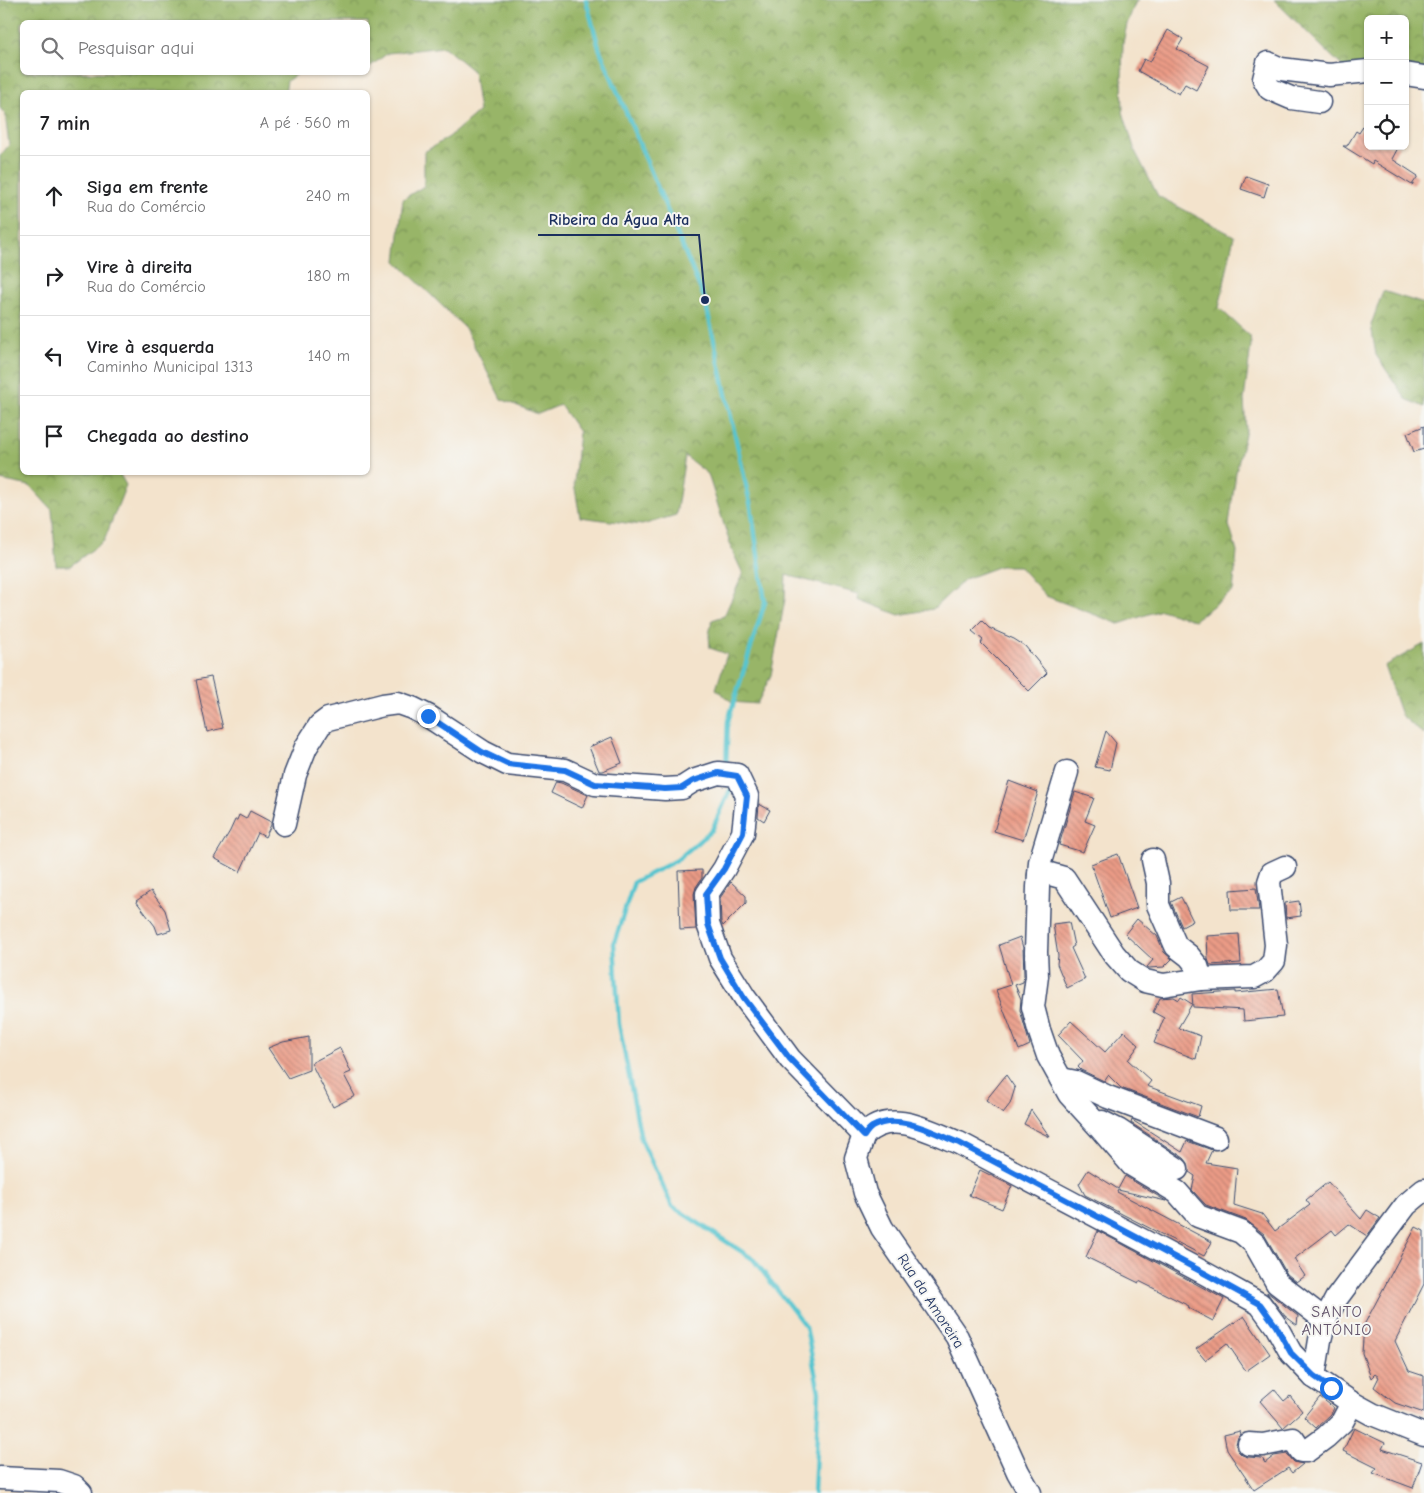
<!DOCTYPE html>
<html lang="pt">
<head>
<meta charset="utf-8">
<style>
  :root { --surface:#fff; --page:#f2f2f2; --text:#202124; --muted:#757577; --line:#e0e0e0 }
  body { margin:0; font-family:"Comic Neue",sans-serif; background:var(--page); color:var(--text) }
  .controls { position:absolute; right:15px; top:15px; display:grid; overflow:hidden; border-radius:8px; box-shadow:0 1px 4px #0004 }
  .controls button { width:45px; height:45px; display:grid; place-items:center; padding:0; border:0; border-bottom:1px solid var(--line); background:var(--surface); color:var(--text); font:25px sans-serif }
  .stop { position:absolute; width:15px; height:15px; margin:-11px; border:4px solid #1a73e8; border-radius:50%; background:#fff }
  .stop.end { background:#1a73e8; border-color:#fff; box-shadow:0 1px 5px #0008 }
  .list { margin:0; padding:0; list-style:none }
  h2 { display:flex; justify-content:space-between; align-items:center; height:65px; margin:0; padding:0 20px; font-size:21px }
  h2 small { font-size:16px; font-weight:400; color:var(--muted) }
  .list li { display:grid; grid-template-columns:32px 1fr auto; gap:15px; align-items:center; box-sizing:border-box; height:80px; padding:0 20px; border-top:1px solid var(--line) }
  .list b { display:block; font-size:19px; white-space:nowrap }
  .list p { margin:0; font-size:16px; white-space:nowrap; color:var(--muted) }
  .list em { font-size:16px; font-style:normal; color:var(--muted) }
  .icon { flex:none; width:28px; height:28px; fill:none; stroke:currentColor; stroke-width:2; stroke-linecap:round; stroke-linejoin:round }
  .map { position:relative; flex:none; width:1424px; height:1493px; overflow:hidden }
  .search { position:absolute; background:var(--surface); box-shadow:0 1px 4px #0004; left:20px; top:20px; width:350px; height:55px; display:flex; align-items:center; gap:12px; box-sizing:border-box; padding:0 18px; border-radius:8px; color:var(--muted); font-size:19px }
  .panel { position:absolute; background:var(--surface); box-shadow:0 1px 4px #0004; left:20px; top:90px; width:350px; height:385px; border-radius:8px }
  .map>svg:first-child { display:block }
  .forest { fill:url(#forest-crowns); stroke:#5a7262 }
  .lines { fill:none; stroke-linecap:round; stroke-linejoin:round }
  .stream { stroke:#58c5cf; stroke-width:4.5 }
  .building { fill:url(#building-back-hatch) }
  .minor-casing { stroke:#3b4a6e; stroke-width:25 }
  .minor { stroke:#fff; stroke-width:22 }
  .route { stroke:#1a73e8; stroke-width:6 }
  .labels { text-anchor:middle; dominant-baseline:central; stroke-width:4; stroke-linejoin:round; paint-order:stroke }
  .street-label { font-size:15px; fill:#1b2f5e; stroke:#f6f6f2 }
  .neighbourhood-label { font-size:16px; letter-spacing:1px; fill:#64556c; stroke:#f6f6f2 }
  .leader { fill:none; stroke:#1b2f5e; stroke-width:2 }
  .callout-dot { fill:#1b2f5e; stroke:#f6f6f2; stroke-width:2 }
  .callout-label { font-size:16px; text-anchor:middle; font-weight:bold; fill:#1b2f5e; stroke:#f6f6f2; stroke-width:4; stroke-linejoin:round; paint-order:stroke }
</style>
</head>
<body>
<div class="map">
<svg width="1424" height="1493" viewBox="0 0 1424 1493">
  <defs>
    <pattern id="forest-crowns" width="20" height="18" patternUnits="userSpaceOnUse" patternTransform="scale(1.25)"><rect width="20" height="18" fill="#98b567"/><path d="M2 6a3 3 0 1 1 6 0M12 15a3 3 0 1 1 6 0" fill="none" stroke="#7b9458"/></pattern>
    <pattern id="building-back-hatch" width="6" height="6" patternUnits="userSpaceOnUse" patternTransform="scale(1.25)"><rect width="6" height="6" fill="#eb9b86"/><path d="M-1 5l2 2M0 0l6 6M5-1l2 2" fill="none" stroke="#be7f71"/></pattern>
  </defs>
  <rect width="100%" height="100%" fill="#f6f6f2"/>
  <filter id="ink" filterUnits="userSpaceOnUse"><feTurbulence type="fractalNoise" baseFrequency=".02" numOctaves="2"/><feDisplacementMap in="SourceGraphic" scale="10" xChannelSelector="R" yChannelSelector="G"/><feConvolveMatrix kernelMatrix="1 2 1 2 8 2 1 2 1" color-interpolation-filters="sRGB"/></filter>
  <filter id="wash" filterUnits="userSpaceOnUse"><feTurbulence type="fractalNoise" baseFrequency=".0096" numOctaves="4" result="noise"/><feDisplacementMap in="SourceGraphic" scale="20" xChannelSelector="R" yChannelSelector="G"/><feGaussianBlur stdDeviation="1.12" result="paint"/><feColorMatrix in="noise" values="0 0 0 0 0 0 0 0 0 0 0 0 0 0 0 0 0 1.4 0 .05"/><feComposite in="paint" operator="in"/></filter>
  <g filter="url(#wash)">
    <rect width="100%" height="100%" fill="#f3e3cc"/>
    <!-- forest -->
    <g class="forest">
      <path d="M0,0h1139l-3,1 -9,23 -4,19 -1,35 1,34 12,39 23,45 76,40 -15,72 31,28 1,9 -7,55 2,30 -10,42 -7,53 8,27 -4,39 -39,29 -33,-10 -42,14 -73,-28 -27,-30h-19l-35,13 -32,30 -34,6 -41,-16 1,-5 -73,-19 -1,24 -14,76 -14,29 -25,-2 -16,-13 11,-35 -17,-6 -1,-13 3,-15 12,-4 19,-42 -11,-24 -24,-76 -23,-18 -9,59 -34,10 -62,-8 -6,-34 5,-51 -19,-27 -22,9 -37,-15 -36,-71 -69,-67 7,-62 21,-13v-34l25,-15 30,-26 -6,-40 -29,-24 -56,6 -20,15v-46h-346v50l276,1 -11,8 -2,11h-263v380l97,1 7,12 -22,56 -34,25h-14l-4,-56 -22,-24 -30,-6v-324l9,-11 -4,-31 -5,-6z"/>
      <path d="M1274,0h150v85l-19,-2v-64h-37v57l-20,-4z"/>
      <path d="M1383,291l41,13v103l-18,-8 -30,-44 -5,-30z"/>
      <path d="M1424,644v91l-23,-20 -17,-49z"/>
    </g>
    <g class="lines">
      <!-- stream -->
      <g class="stream">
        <path d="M586,0l13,48 106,252 46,207 14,95 -37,119 -2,45"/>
        <path d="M730,790l-18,40 -35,30 -43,22 -20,61 5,81 22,115 31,67 81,53 53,68 13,65 -5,101"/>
      </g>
    </g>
    <g id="blocks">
      <!-- building -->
      <g class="building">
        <path d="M1168,30l15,9 -6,10 32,17 -13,24 -11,-6 -6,10 -41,-23 6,-12 6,3z"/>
        <path d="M1368,119v27h31l-7,13 26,17 -6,9 -39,-24 -1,3 -29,-18h4l9,-15 3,2z"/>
        <path d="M1246,176l22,8 -4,13 -23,-8z"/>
        <path d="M1424,426v23l-10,3 -7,-19z"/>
        <path d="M982,621l7,7 25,11 11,7 22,27 -18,18 -48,-48 2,-3 -11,-9z"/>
        <path d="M211,677l12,51 -16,4 -11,-52z"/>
        <path d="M1106,731l10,12 -6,27 -15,-3z"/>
        <path d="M612,737l10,26 -19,8h-4l-10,-24z"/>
        <path d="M1009,781l29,11 -15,48 -29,-9z"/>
        <path d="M556,782l5,1 27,12 -6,13 -31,-15z"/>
        <path d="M1075,792l19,6 -9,23 10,4 -12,27 -24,-7z"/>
        <path d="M759,804l11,6 -6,11 -6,-4z"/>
        <path d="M250,811l21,11v3l-6,12 -7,-4 -18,39 -26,-14 16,-27 5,-11h2l2,-5 7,4z"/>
        <path d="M1118,854l19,54 -27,10 -19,-54z"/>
        <path d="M702,870v8l-6,9 -2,7 2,35 -16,1 -2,-59z"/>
        <path d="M731,882l15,14v7l-23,23 -2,-4 -1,-24z"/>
        <path d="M1256,888l3,22h-28l-1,-20z"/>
        <path d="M151,891l14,19 6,20 -13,4 -3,-8 -19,-25z"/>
        <path d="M1181,897l12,24 -11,6 -11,-25z"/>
        <path d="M1299,901l2,15 -15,2 -1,-15z"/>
        <path d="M1137,919l20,17 7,16 8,7 -8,8 -15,1 -2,-1 6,-7 -28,-26z"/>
        <path d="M1069,922l5,24 -3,2 14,31 -18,9 -10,-24 1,-8 -5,-32z"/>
        <path d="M1239,934l2,29 -31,2 -2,-6 -1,-23z"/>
        <path d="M1020,937l3,11 1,27 -1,7 -8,3 6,14 -1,11 10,35 -11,5 -23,-60 15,-5 -12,-40z"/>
        <path d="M1278,989l5,28 -39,4 -1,-11 -50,-3 -1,-13 43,-3v2z"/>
        <path d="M1174,997l5,3 2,-3 11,7 -14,24 23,8 -5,23 -42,-16 10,-25 -11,-6 7,-14z"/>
        <path d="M1071,1021l34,31 19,-21 15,14 -11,15 23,21 -4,5 54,20 -3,11 -77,-29 -13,-13 -4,6 -23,-11 -3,-3 5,-6 -25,-26z"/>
        <path d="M309,1037v33l-21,8 -20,-30 15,-6z"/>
        <path d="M340,1048l11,24 -7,3 11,21 -22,11 -22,-44z"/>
        <path d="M1006,1075l9,13 -5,16 -7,9 -17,-13z"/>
        <path d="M1031,1110l19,27 -26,-13z"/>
        <path d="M1132,1120l50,32 5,-11 25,9 -6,13 31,5 -3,37 28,9 13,17 35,-26 -4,-5 22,-18 33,37 6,-9 13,8 -13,18 -18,-12 -13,11 -4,-5 -38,29 11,17 -8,6 -10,-8 -23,-40 -18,-14 -40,-15 -14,-15 3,-14 -6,-4 -1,-9 -4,-5 -53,-35z"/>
        <path d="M980,1170l32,16 -10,23 -33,-14z"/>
        <path d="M1088,1170l30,19 7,-13 41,25 -48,-11 -1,2 95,50 -8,14 -119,-61 -6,-11z"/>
        <path d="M1416,1227l8,4v53l-29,57 14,30 15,5v37l-29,-10 -21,-16 5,-10 -4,-3 -4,4 -9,-25 2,-28z"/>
        <path d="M1098,1231l126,68 -11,22 -25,-13 1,-2 -50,-25v2l-53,-26z"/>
        <path d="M1267,1292l31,24 -1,9 -12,-9 -18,-23z"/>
        <path d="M1244,1316l26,38 -24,17 -19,-28 -22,17 -9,-11z"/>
        <path d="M1274,1389l10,12 6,-5 12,15 -19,17 -23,-27z"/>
        <path d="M1320,1397l14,11 -3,6 -15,14 -12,-11z"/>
        <path d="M1354,1428l31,15 -3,6 40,13 -9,26 -40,-15 4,-5 -34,-17z"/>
        <path d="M1240,1431l1,3 -3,3 -2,7 1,6 5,5 6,2 14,1 3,5 9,-7 13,-2 7,8 9,2 -11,9 -4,-5 -34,22 -27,-40 -3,-15z"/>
      </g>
    </g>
  </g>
  <g filter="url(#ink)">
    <use href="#blocks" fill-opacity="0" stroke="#3b4a6e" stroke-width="1"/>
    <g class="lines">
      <defs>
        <g id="minor">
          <path d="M1405,74l19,3"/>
          <path d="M1319,102l-28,-4 -21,-9 -6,-10 4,-16 13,6 48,6 39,-4"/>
          <path d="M1067,772l-27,90 -2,25 -2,65 1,24 -4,31 6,23 9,26 21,38 32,35 31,36 45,27 21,24 43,16 14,12 22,39 48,37"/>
          <path d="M284,824l11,-49 11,-28 14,-22 8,-6 55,-14 15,-2 14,5 16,8 55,36 24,12 58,6 30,14 70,5 17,-1 11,-7 25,-8 19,2 10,21 -4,37 -19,36 -17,25 1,30 12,34 25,40 45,61 74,76c26,-27 65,-4 95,8l247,131 54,30 16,22 15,27 23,24 38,26 20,11 52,21"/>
          <path d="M1153,860l5,23v22l18,41 13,10 8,10 4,13"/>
          <path d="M1039,875l11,-1 14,4 50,76 15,17 16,10 18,4 38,-6 53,-2 11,-6 9,-10 2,-16 -7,-63 3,-9 13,-6"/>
          <path d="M1061,1079l15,3 32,15 108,41"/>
          <path d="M1102,1122l16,8 59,39"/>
          <path d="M864,1135l-8,23 9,35 17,35 75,109 61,135 12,21"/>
          <path d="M1314,1377l6,-37 5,-20 11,-21 70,-94 18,-15"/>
          <path d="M1249,1444l14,1 30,-6 8,12h6l19,-14 16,-15 10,-19"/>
          <path d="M0,1478l59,3 15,5 7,7"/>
        </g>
      </defs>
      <!-- minor casing -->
      <use href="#minor" class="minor-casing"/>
      <!-- minor -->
      <use href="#minor" class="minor"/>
    </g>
  </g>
  <g class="lines" filter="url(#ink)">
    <!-- route -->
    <path class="route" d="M428,716l54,36 25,12 58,6 30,14 70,5 17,-1 11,-7 25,-8 19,3 10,20 -4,37 -19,36 -18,25 2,30 12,34 24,40 46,61 74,77c2,-3 5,-7 8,-9 27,-15 62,6 87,16l247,131 54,30 16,22 15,27 23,23 17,12"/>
  </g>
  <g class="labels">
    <!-- street labels -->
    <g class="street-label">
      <text transform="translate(931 1301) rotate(57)">Rua da Amoreira</text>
    </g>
    <!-- neighbourhood labels -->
    <g class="neighbourhood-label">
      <text x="1337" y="1312">SANTO<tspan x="1337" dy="18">ANTÓNIO</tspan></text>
    </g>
  </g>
  <!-- callouts -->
  <path class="leader" d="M705 300L699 235H538"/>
  <circle class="callout-dot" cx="705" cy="300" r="5"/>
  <g class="callout-label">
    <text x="619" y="225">Ribeira da Água Alta</text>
  </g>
</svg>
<div class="controls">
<button>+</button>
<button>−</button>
<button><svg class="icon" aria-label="locate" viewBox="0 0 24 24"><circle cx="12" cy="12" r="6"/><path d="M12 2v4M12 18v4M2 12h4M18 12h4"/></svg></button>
</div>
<div class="stop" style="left:1331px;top:1388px"></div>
<div class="stop end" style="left:428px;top:716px"></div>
<div class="search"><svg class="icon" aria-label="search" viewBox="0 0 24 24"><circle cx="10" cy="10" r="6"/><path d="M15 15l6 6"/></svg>Pesquisar aqui</div>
<section class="panel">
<h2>7 min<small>A pé · 560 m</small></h2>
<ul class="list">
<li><svg class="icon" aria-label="ahead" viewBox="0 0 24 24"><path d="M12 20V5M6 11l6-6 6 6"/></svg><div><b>Siga em frente</b><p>Rua do Comércio</p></div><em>240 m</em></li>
<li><svg class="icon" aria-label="right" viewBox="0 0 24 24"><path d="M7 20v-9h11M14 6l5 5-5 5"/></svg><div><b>Vire à direita</b><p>Rua do Comércio</p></div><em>180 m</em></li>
<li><svg class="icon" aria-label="left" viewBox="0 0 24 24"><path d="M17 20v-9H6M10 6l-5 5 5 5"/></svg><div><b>Vire à esquerda</b><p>Caminho Municipal 1313</p></div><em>140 m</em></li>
<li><svg class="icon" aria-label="arrive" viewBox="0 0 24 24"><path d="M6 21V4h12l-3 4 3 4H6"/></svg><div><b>Chegada ao destino</b></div></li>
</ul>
</section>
</div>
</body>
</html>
